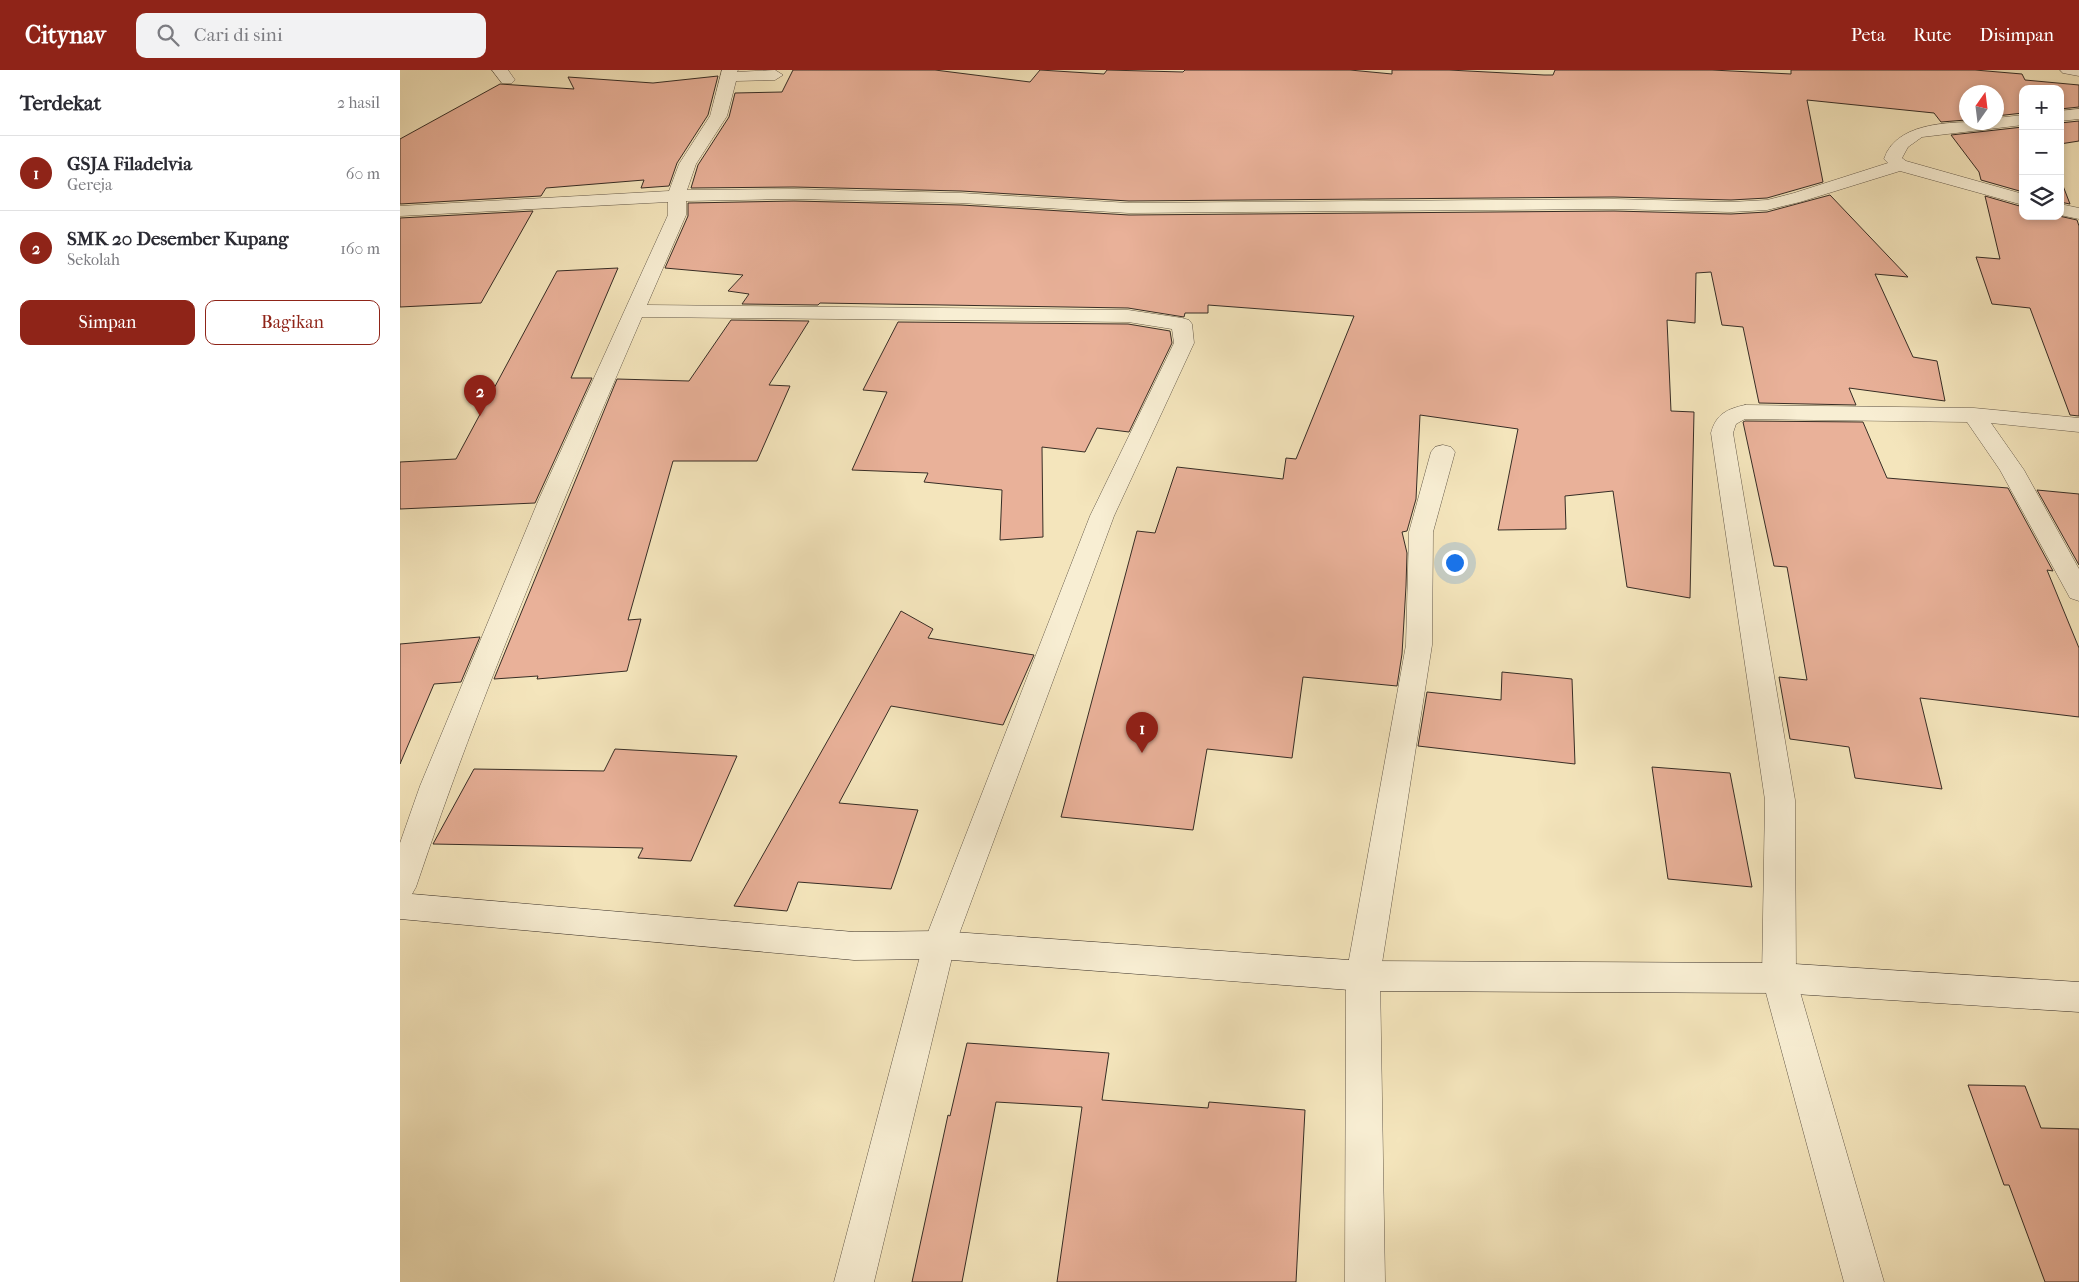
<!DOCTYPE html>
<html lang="id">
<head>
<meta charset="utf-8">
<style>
  :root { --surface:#fff; --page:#f2f2f3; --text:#2b2b33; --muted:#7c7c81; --line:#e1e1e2; --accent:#8f2418 }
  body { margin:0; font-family:"IM FELL French Canon",serif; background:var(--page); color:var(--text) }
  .controls { position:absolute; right:15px; top:15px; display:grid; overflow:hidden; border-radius:10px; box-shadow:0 2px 8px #0003 }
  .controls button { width:45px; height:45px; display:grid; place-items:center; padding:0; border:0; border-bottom:1px solid var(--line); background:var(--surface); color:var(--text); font:25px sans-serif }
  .compass { position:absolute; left:1559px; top:15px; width:45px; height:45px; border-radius:50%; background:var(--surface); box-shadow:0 2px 8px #0003; rotate:14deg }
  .you { position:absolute; left:1054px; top:492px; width:18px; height:18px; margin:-12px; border:4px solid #fff; border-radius:50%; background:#1a73e8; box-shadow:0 0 0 8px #1a73e833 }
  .badge { display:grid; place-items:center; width:32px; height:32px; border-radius:50%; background:var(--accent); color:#fff; font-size:16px; font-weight:700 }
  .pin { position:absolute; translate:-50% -41px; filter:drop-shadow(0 1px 2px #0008) }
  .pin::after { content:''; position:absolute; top:26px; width:18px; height:15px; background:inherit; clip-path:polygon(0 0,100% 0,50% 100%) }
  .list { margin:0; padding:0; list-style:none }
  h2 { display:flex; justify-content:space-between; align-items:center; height:65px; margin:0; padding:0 20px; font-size:21px }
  h2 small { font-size:16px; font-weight:400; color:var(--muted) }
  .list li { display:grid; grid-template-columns:32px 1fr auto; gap:15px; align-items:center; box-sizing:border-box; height:75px; padding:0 20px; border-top:1px solid var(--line) }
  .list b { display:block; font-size:19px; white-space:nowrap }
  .list p { margin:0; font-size:16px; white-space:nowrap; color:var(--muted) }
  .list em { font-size:16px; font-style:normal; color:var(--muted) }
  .actions { display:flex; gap:10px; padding:15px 20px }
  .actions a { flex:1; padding:11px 0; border:1px solid var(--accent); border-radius:10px; text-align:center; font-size:18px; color:var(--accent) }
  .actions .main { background:var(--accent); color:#fff }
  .icon { flex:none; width:28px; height:28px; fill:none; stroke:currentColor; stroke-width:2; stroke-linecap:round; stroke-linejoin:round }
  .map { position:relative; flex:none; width:1679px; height:1212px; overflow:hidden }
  header { display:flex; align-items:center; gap:30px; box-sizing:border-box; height:70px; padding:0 25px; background:var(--accent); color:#fff }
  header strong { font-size:24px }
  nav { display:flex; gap:28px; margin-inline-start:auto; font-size:18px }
  .search { width:350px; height:45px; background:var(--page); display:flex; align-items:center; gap:12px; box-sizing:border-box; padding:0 18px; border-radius:10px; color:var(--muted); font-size:19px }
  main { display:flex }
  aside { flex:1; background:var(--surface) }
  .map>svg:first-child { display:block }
  .building { fill:#e9b199; stroke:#372d25 }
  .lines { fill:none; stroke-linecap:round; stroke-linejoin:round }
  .street-casing { stroke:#665b4b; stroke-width:1 }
  .secondary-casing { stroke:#372d25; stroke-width:1 }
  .street { fill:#f8eed3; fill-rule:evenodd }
  .secondary { fill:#f8eed3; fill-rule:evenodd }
</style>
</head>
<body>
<header>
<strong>Citynav</strong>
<div class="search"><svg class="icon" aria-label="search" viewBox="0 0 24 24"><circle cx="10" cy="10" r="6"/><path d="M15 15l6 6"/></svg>Cari di sini</div>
<nav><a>Peta</a><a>Rute</a><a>Disimpan</a></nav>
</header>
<main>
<aside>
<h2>Terdekat<small>2 hasil</small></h2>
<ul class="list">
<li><span class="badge">1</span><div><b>GSJA Filadelvia</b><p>Gereja</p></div><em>60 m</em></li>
<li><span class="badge">2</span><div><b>SMK 20 Desember Kupang</b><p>Sekolah</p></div><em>160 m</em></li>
</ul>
<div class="actions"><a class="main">Simpan</a><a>Bagikan</a></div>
</aside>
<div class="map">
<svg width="1679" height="1212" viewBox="0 0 1679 1212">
  <rect width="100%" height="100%" fill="#f4e5bc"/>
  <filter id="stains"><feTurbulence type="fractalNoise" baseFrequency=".004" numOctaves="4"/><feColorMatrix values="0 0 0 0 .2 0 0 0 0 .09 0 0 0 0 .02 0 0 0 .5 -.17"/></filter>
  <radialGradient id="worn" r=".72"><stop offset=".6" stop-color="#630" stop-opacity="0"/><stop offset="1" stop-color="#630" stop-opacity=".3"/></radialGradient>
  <!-- building -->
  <g class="building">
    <path d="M393,0h142l95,12 10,-12 64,4 3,-4 76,2 2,-2h165l42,4v-4h57l95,5h9l2,-5h157l79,4v-4h184l47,4 3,6 54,5v22l-19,2v-20h-37v24l-27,3v-24h-30v28l-25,2 -7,-9 -127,-13 16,82 -56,16 -36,2 -117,-3 -485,4 -168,-10 -167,-4 -103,1 7,-23 31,-48 6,-24 47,-1z"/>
    <path d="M318,6l-10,39 -31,48 -8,23 -28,2 3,-8 -98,8 -5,8 -141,8v-65l100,-55 74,5 -6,-12 85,6z"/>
    <path d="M1679,51v20l-19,3v-21z"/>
    <path d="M1623,57v65l-42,-12 -2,-8 -28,-37z"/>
    <path d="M1660,108l10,26 -10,-2z"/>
    <path d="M1430,125l78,82 -33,-3 38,83 24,4 8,40 -96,-13 7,17 -97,-2 -16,-76 -21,-2 -11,-53 -15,1 -1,50 -28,-3 4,91 23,1 -4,186 -63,-11 -14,-96 -48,5 1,33 -68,1 20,-101 -98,-14 -4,84 -9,32 -5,1 5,21 -1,33 -4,68 -5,32 -94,-9 -11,81 -85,-9 -14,81 -132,-13 76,-286 18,2 22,-66 106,12 3,-21 10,1 58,-143 -146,-11v8h-23l-1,4 -56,-9 -308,-5 -2,2 -76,-1 7,-10 -21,-3 15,-16 -78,-7 23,-52v-13l106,-2 167,4 168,10 485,-4 117,3 36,-2z"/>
    <path d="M1585,126l38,11v9h36l18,4 2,6v190l-9,-1 -40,-107 -38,-4 -16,-47 24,2z"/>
    <path d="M133,141l-52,92 -81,4v-89z"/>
    <path d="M218,198l-47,110h21l-57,125 -135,6v-47l56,-3 101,-188z"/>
    <path d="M331,250l78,1 -40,64 21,1 -33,75h-84l-45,159 13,-1 -14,52 -90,8 1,-3 -44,3 123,-300 72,2z"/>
    <path d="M498,252l230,2 42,7 2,12 -43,89 -32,-4 -12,24 -43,-5 1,90 -43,3 2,-50 -78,-8 4,-9 -76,-3 35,-78 -24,-2z"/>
    <path d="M1345,351l118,1 24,56 121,10 45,83 -6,-1 32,78v69l-159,-19 22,91 -87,-11 -6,-31 -59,-8 -11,-62 28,3 -20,-113 -13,-1 -31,-144z"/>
    <path d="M1637,420l42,4v71z"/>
    <path d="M501,541l32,18 -5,9 106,17 -31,70 -112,-19 -52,97 79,7 -27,79 -93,-7 -11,29 -53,-5z"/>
    <path d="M80,567l-19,45 -27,2 -34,80v-120z"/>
    <path d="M1102,602l70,7 3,85 -157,-18 9,-54 74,8z"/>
    <path d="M215,679l122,7 -46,105 -53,-3 5,-10 -210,-4 41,-75 130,2z"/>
    <path d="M1252,697l78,6 22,114 -84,-8z"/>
    <path d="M567,973l142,10 -7,47 106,8 1,-6 96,8 -9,172h-239l25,-175 -86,-5 -34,180h-50l36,-167 2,1z"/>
    <path d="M1568,1015l57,1 16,42 38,1v153h-34l-36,-97h-5z"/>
  </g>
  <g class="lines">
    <defs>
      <g id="street">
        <path d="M92,0h16l7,10 -3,3h-10z"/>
        <path d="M322,0h16l-1,2 38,-2 8,5 -8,5 -39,1 -9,35 -31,48 -9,26 107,-1 167,4 168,10 485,-4 117,3 36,-2 27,-7 94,-30 -4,-4c13,-41 79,-37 112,-37v-4l27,-3v10l-101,12 -14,10 -6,11 4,3 117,33v11l-123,-34 -100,31 -33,8 -36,2 -117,-3 -485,4 -168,-10 -167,-4 -108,2v14l-39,90 481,5 54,8 7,2 3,4 2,19 -80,173 -159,429 -81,337h-40l89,-337 167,-429 84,-173 -2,-14 -44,-7 -486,-5c-81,188 -161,376 -226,570l-5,9 -11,4v-57l20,-57 119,-287 129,-284v-13l-268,14v-10l269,-15 10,-27 31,-48z"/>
        <path d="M1660,0h19v6l-16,-3z"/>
        <path d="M1679,39v10l-19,2v-10z"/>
        <path d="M1660,134l19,4v11l-19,-4z"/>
        <path d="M1345,335l229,3 105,10v14l-88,-9 33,47 55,99v32l-9,-3 -70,-128 -33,-48 -222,-3 -9,5 -3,9 62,367 1,178 88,304h-40l-82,-304 3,-178 -54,-367c5,-19 16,-24 34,-28z"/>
        <path d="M1043,375l8,2 4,5 -22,80 -1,113 -52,331 5,306h-40l1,-306 60,-331 3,-113 22,-80 4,-5z"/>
      </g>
      <path id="secondary" d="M0,823l454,39 85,-1 424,30 416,2 300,19v30l-300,-19 -416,-2 -424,-32 -85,1 -454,-41z"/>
    </defs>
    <!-- street casing -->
    <use href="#street" class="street-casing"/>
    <!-- secondary casing -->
    <use href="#secondary" class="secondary-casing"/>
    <!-- street -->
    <use href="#street" class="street"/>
    <!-- secondary -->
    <use href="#secondary" class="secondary"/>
  </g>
  <rect width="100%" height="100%" filter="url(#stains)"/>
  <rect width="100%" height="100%" fill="url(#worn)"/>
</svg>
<div class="controls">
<button>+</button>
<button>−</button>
<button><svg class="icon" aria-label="layers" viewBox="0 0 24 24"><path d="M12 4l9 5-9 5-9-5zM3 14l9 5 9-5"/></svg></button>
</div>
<svg class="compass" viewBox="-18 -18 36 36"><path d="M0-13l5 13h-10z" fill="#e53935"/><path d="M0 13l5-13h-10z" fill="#7c7c81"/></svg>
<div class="you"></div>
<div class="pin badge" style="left:742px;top:683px">1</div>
<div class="pin badge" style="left:80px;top:346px">2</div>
</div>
</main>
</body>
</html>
